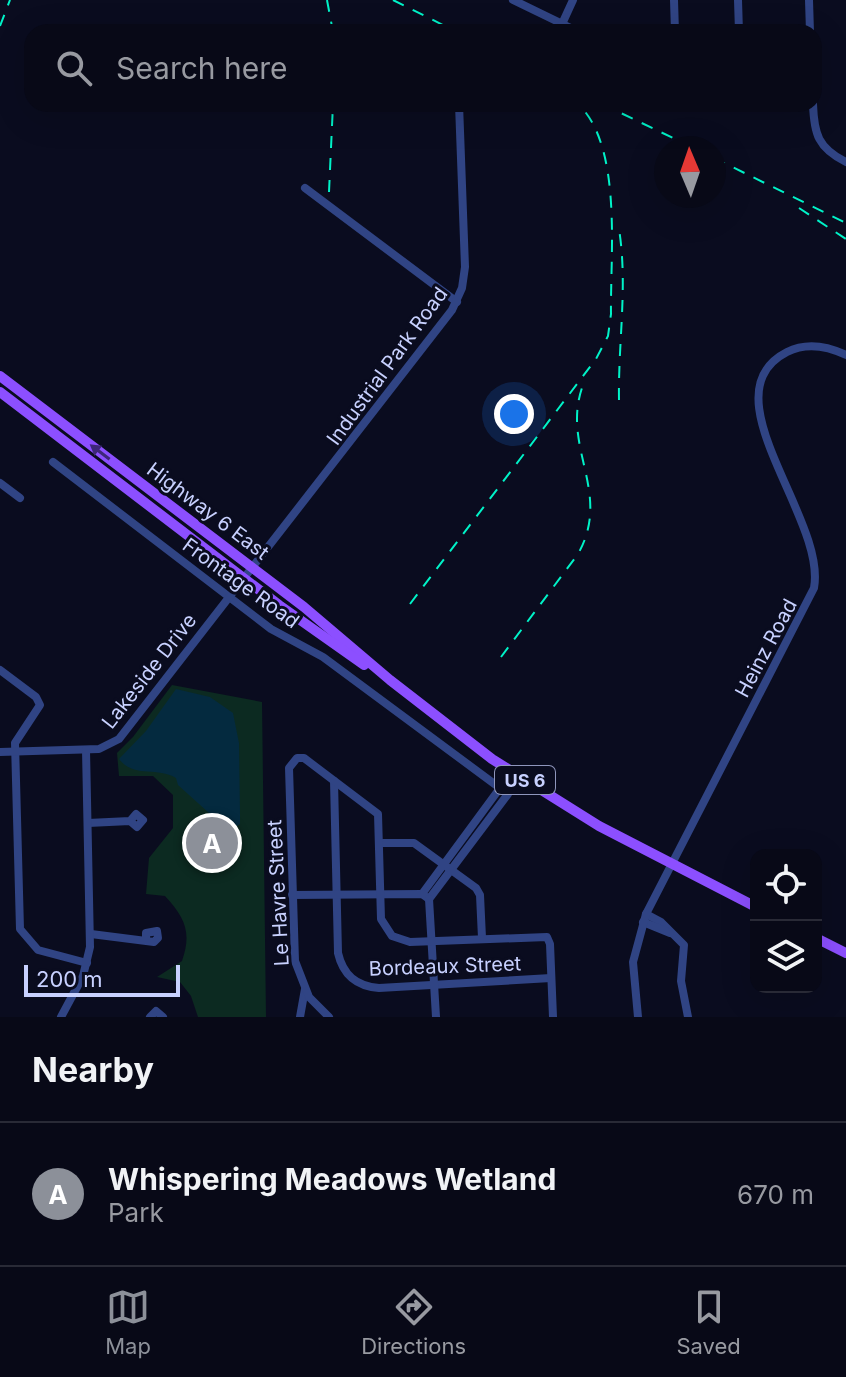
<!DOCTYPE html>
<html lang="en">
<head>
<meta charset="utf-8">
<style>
  :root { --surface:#080917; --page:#161724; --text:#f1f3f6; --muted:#989aa1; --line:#292a36; --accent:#8c9099 }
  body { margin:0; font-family:Inter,sans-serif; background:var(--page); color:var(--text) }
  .controls { position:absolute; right:24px; bottom:24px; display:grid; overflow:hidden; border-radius:16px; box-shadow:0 8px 32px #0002 }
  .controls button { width:72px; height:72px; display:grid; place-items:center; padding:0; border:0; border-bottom:2px solid var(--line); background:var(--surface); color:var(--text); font:40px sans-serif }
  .compass { position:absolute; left:654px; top:136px; width:72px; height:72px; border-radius:50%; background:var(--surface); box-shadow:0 8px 32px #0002; rotate:358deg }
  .scale { position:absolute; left:24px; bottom:20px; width:156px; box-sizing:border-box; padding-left:8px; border:4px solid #c8d1ff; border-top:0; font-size:22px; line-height:28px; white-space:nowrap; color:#c8d1ff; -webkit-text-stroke:6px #0a0c1f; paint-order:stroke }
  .you { position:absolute; left:514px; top:414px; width:28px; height:28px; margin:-20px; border:6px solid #fff; border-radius:50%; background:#1a73e8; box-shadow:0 0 0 12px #1a73e833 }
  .badge { display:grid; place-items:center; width:52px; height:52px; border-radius:50%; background:var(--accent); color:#fff; font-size:26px; font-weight:700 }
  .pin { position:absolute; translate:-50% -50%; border:4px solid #fff; box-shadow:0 2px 8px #0006 }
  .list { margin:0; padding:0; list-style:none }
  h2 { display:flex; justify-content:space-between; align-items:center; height:104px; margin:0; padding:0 32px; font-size:34px }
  h2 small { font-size:26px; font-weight:400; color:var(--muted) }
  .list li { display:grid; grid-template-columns:52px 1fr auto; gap:24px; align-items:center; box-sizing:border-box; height:144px; padding:0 32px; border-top:2px solid var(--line) }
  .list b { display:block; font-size:30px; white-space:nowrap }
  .list p { margin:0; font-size:26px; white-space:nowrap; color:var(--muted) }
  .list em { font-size:26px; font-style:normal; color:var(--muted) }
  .icon { flex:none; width:44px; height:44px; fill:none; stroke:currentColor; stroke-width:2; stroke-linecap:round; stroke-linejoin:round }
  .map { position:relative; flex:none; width:846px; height:1017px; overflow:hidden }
  .search { position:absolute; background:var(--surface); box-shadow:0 8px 32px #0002; left:24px; right:24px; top:24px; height:88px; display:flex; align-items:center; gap:20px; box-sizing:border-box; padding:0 28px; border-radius:24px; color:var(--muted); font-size:30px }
  .sheet { height:248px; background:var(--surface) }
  nav { display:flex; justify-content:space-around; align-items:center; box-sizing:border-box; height:112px; border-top:2px solid var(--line); background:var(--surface); font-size:22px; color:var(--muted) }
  nav a { display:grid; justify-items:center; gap:4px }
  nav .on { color:var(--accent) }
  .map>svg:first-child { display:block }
  .green { fill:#0c2a21 }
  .water { fill:#042a3f }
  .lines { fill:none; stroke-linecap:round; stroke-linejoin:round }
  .minor { stroke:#304484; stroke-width:8 }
  .major { stroke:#8c4fff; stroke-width:10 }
  .rail { stroke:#00f3c8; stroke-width:2; stroke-dasharray:12 10; stroke-linecap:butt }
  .oneway { fill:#3e2779 }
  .labels { text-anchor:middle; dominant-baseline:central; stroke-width:6; stroke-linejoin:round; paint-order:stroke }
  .shield { fill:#0a0c1f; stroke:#8f96bc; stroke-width:2 }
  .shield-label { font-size:18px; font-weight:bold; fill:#c8d1ff }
  .street-label { font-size:20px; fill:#c8d1ff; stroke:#0a0c1f }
</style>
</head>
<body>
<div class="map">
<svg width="846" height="1017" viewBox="0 0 846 1017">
  <rect width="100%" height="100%" fill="#0a0c1f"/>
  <!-- green -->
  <path class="green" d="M172,685l90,17 4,315h-68l-7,-21 -11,-14 -23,-5 25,-16c10,-29 3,-43 -17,-65l-19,-2 3,-36 24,-30v-33l-20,-19h-34l-2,-23 16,-16z"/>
  <!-- water -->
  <path class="water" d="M176,689l34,8 23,16 6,30 1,71v10l-7,5 -14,-7 -41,-37 -2,-7c-20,-12 -41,1 -57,-19l27,-28z"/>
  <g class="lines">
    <!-- minor -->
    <g class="minor">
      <path d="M513,0l66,32"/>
      <path d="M674,0l1,32"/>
      <path d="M738,0l1,32"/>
      <path d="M809,0l1,32"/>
      <path d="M562,24l11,-24"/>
      <path d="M725,104l5,3 7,-3"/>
      <path d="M813,104c1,30 5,44 33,58"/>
      <path d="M305,188l152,114"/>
      <path d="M53,462l218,167 52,28 185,137 -79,105"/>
      <path d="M0,483l20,15"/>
      <path d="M0,670l36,27 4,8 -25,38 5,186 18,21 49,13"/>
      <path d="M0,752l99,-3 20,-10 333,-429 10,-22 3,-21 -6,-163"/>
      <path d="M334,781l4,172c5,22 18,33 41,35l172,-10"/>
      <path d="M88,823l42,-2 7,6 6,-7 -7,-6 -6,7"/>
      <path d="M379,843h35l62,45 4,7 2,43"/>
      <path d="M422,894l78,-106"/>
      <path d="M292,895l130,-1 7,5"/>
      <path d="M429,899l7,118"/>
      <path d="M646,914l15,8 23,23 -3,36 7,36"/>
      <path d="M643,922l27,11"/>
      <path d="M91,934l63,8 4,-4 -1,-7 -11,2v8"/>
      <path d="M61,1017l22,-41 7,-29 -4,-197"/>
      <path d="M150,1017l6,-6 7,6"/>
      <path d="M300,1017l5,-28"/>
      <path d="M329,1017l-20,-20 -14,-36 -6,-193 8,-10h7l74,56 3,105 11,17 18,6 137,-5 3,7 3,73"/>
      <path d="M638,1017l-5,-55 13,-48 168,-326c13,-70 -109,-194 -27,-236 20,-10 40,-6 59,3"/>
    </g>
    <!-- major -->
    <g class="major">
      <path d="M0,376l304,231 86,73 102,79 107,67 157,81"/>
      <path d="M0,392l279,213 85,60"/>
      <path d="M816,938l30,15"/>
    </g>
    <!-- rail -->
    <g class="rail">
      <path d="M327,0l6,32"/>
      <path d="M393,0l64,32"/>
      <path d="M0,26l10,-26"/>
      <path d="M602,104l92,44"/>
      <path d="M714,158l132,65"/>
      <path d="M329,192l4,-88"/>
      <path d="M799,208l47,31"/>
      <path d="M619,400c-1,-58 9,-114 0,-171"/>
      <path d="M410,604l186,-245 12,-23 3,-22c-1,-58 12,-168 -33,-210"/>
      <path d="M501,657l77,-103c35,-62 -18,-107 5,-169"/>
    </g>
  </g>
  <!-- one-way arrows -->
  <defs><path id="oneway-solid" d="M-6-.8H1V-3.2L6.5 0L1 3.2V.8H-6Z" transform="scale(2)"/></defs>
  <use class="oneway" href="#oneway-solid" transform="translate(100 452) rotate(-143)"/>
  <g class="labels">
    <!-- shield labels -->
    <rect class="shield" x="495" y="766" width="60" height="28" rx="6"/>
    <g class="shield-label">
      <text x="525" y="780">US 6</text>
    </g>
    <!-- street labels -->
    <g class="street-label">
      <text transform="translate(387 366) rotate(-54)">Industrial Park Road</text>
      <text transform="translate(208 511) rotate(37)">Highway 6 East</text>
      <text transform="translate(241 583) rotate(36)">Frontage Road</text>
      <text transform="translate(766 648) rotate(-62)">Heinz Road</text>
      <text transform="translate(149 671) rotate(-52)">Lakeside Drive</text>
      <text transform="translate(278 893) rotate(-93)">Le Havre Street</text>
      <text transform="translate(445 966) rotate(-2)">Bordeaux Street</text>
    </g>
  </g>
</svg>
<div class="controls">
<button><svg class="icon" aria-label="locate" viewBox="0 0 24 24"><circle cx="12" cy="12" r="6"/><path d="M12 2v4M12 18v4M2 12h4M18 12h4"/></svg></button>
<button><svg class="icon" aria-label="layers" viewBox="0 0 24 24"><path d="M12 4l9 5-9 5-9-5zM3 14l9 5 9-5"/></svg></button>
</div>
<svg class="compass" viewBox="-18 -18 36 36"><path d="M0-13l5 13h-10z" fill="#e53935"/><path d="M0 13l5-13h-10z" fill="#989aa1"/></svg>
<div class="scale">200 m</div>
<div class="you"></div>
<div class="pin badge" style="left:212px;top:843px">A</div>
<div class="search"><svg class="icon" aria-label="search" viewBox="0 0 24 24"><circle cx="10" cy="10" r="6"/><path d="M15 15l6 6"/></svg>Search here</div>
</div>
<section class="sheet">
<h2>Nearby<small></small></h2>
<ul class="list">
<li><span class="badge">A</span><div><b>Whispering Meadows Wetland</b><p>Park</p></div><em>670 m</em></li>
</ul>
</section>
<nav>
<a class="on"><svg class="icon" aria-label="map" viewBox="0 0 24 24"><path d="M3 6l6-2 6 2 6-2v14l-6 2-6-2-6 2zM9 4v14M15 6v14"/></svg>Map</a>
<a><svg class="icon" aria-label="directions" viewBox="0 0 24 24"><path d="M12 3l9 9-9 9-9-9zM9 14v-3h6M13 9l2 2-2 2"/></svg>Directions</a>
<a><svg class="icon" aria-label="saved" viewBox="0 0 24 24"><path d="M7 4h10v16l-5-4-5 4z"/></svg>Saved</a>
</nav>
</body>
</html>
